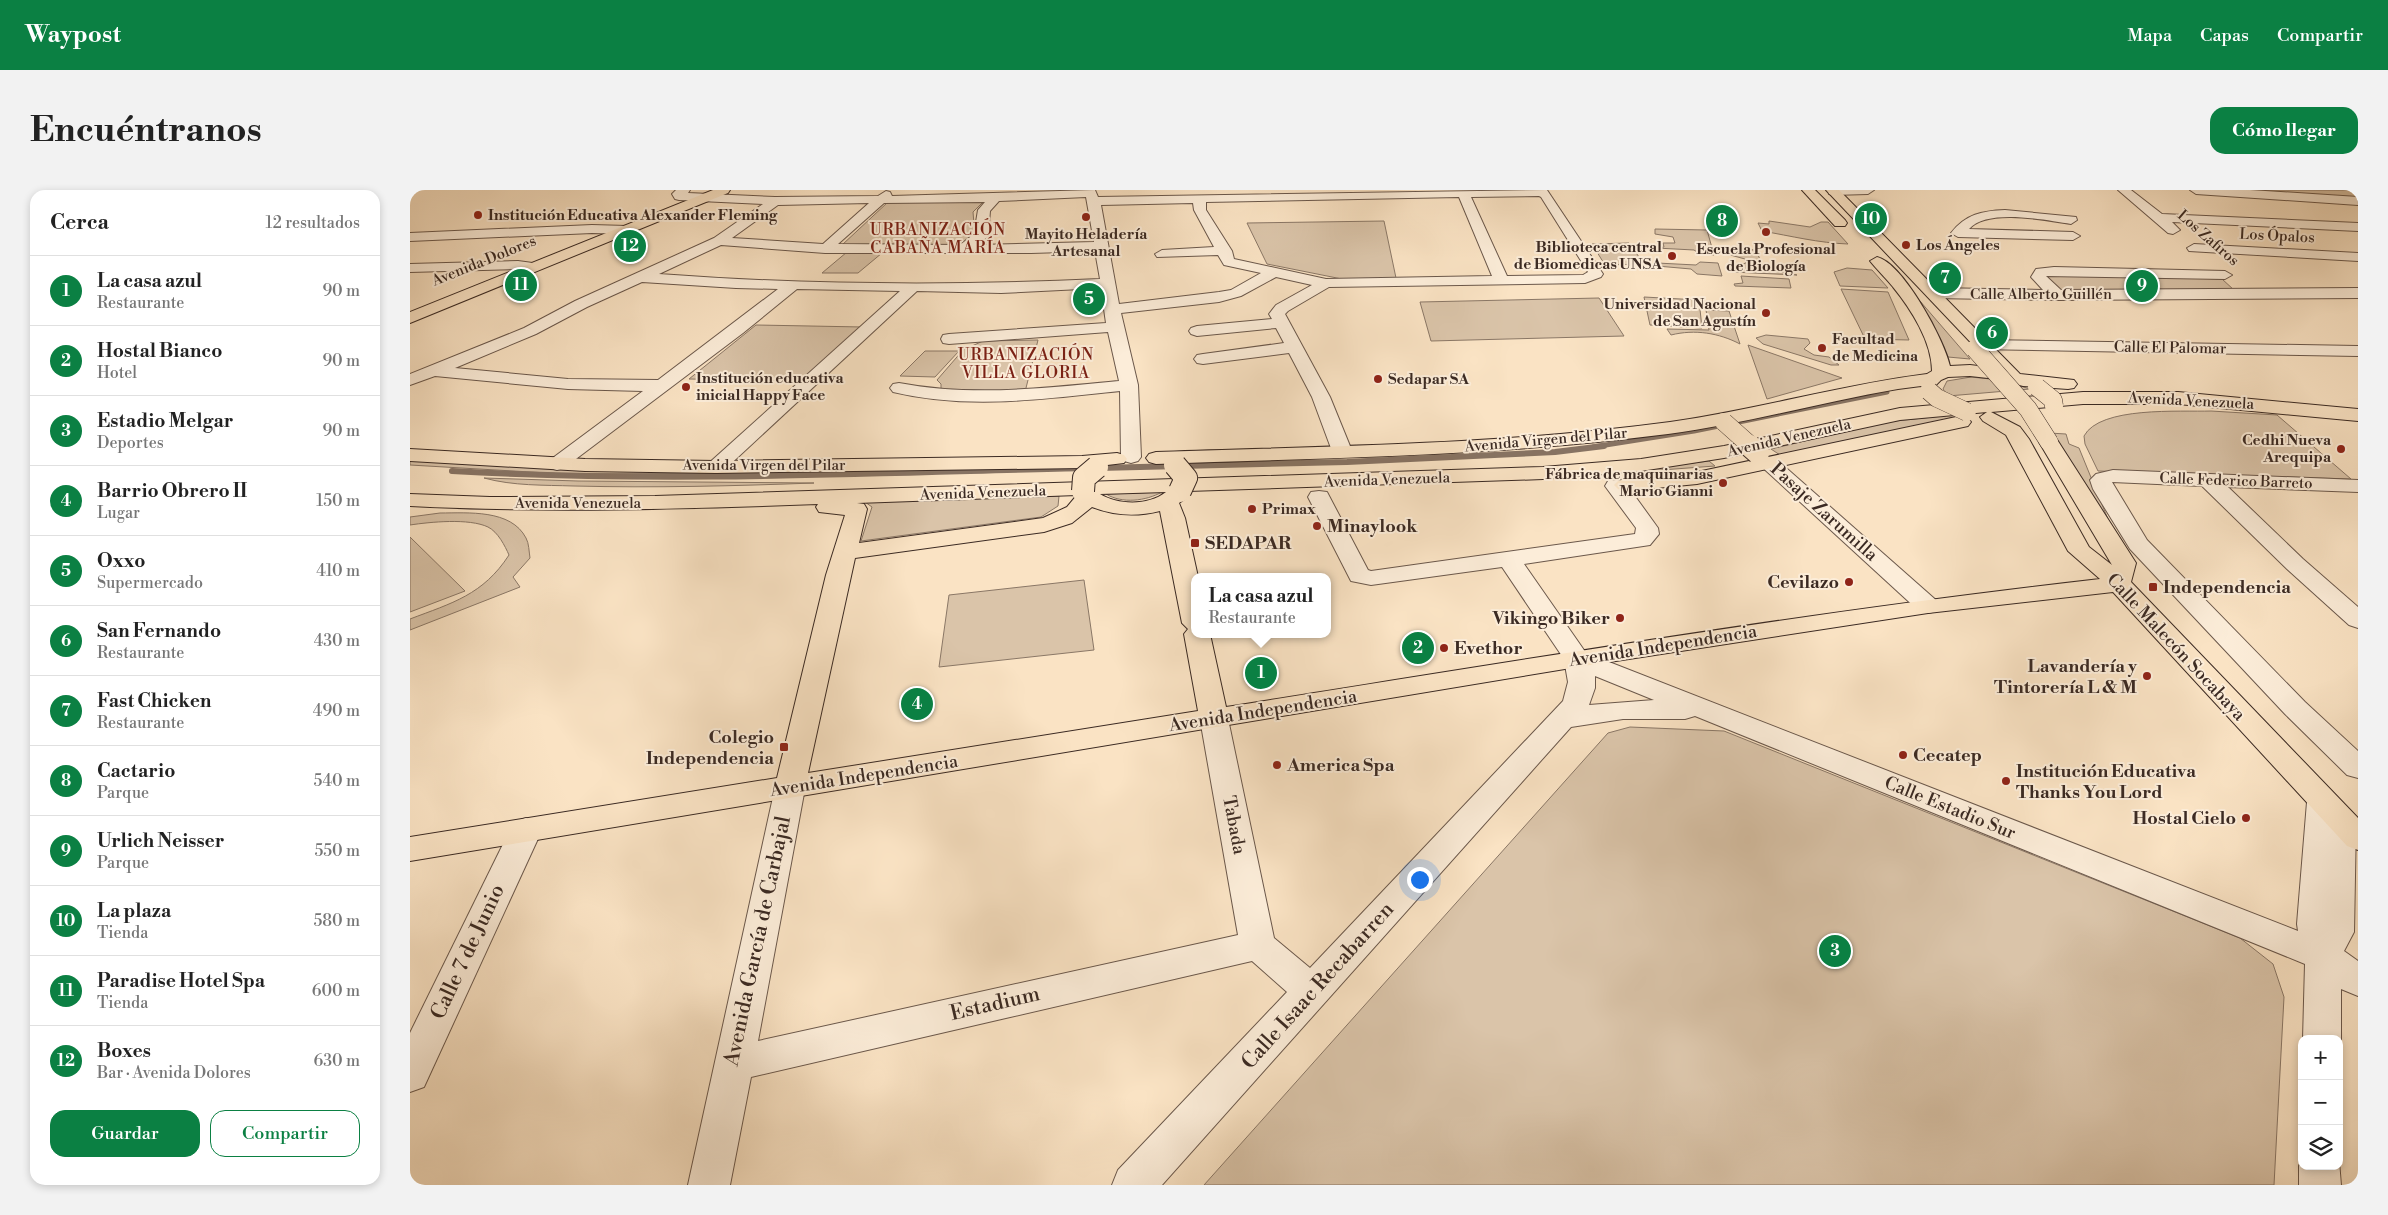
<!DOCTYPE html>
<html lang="es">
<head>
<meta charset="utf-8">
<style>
  :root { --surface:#fff; --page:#f2f2f2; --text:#222; --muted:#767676; --line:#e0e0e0; --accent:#0b8043 }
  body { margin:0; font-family:"Libre Bodoni",serif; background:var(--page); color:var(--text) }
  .controls { position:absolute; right:15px; bottom:15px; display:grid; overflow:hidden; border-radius:10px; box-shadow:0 2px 8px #0003 }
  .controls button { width:45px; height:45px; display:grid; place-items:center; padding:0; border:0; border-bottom:1px solid var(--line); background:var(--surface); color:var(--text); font:25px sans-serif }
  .you { position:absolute; left:1009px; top:689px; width:18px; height:18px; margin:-12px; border:4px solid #fff; border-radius:50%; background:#1a73e8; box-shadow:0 0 0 8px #1a73e833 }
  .badge { display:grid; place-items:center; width:32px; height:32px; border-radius:50%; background:var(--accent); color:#fff; font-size:16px; font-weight:700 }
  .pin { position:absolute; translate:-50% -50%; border:2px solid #fff; box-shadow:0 1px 5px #0006 }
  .popup { position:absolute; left:781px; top:383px; width:140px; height:65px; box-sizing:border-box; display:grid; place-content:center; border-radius:10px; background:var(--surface); filter:drop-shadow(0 1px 4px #0005); font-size:16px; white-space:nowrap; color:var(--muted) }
  .popup b { font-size:19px; color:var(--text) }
  .popup::after { content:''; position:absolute; left:50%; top:100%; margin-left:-10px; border:10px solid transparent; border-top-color:var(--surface) }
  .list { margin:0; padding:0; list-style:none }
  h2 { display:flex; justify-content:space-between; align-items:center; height:65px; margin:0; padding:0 20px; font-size:21px }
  h2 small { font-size:16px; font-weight:400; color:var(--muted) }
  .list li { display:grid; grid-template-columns:32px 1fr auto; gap:15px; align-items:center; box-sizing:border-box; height:70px; padding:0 20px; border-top:1px solid var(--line) }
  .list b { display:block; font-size:19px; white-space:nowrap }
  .list p { margin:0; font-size:16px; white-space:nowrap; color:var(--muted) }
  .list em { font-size:16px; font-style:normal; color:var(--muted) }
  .actions { display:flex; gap:10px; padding:15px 20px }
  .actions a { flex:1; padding:11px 0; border:1px solid var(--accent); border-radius:15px; text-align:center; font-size:18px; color:var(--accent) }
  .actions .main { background:var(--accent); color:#fff }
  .icon { flex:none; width:28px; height:28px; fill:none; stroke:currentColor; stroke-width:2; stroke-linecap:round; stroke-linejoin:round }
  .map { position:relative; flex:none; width:1948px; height:995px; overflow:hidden; border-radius:15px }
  header { display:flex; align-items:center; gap:30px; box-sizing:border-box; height:70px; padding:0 25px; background:var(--accent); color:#fff }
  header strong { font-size:24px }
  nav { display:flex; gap:28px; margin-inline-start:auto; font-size:18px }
  .intro { display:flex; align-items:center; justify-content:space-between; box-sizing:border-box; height:120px; padding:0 30px }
  h1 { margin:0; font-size:35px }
  .button { padding:12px 22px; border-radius:15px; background:var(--accent); color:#fff; font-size:18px; font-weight:700 }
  main { display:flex; gap:30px; padding:0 30px }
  aside { flex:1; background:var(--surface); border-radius:15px; box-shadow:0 2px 8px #0003 }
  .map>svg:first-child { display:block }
  .green { fill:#dac4a9; stroke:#8a7766 }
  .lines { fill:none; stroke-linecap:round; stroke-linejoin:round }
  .stream-far1 { stroke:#877363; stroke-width:5 }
  .stream { stroke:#877363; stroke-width:6 }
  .minor-casing { stroke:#6b584b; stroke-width:2 }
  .major-casing { stroke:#3b2a23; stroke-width:2 }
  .minor { fill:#fcedd9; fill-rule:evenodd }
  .major { fill:#fae3c4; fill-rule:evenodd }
  .major-bridge-far1-casing { stroke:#3b2a23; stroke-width:19; stroke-linecap:butt }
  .major-bridge-casing { stroke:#3b2a23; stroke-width:24; stroke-linecap:butt }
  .major-bridge-far1 { stroke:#fae3c4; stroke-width:18 }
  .major-bridge { stroke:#fae3c4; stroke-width:22 }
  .poi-dot { fill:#8f2418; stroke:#fcedd9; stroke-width:2 }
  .labels { text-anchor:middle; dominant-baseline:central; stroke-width:4; stroke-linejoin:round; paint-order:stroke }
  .far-poi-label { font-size:15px; font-weight:bold; fill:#3b2a23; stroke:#fcedd9; text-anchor:start }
  .far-street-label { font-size:15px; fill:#3b2a23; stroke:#fcedd9 }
  .far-neighbourhood-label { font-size:16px; letter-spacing:1px; fill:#7a1f14; stroke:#fcedd9 }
  .street-label { font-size:18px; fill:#3b2a23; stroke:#fcedd9 }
  .poi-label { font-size:18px; font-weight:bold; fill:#3b2a23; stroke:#fcedd9; text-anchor:start }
  .near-street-label { font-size:21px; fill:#3b2a23; stroke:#fcedd9 }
</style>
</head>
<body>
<header>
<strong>Waypost</strong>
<nav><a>Mapa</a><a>Capas</a><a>Compartir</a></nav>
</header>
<div class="intro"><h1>Encuéntranos</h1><a class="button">Cómo llegar</a></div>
<main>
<aside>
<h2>Cerca<small>12 resultados</small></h2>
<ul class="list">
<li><span class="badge">1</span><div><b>La casa azul</b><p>Restaurante</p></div><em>90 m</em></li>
<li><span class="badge">2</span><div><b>Hostal Bianco</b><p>Hotel</p></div><em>90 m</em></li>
<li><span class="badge">3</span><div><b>Estadio Melgar</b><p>Deportes</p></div><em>90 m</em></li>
<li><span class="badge">4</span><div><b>Barrio Obrero II</b><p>Lugar</p></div><em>150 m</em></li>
<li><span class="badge">5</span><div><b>Oxxo</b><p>Supermercado</p></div><em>410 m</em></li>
<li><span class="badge">6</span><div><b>San Fernando</b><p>Restaurante</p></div><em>430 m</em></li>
<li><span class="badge">7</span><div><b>Fast Chicken</b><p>Restaurante</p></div><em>490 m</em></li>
<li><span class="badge">8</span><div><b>Cactario</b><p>Parque</p></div><em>540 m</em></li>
<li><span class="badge">9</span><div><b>Urlich Neisser</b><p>Parque</p></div><em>550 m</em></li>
<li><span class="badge">10</span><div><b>La plaza</b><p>Tienda</p></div><em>580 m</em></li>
<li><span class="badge">11</span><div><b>Paradise Hotel Spa</b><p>Tienda</p></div><em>600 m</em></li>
<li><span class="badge">12</span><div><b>Boxes</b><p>Bar · Avenida Dolores</p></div><em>630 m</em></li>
</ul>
<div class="actions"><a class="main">Guardar</a><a>Compartir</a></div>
</aside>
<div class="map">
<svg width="1948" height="995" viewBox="0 0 1948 995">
  <rect width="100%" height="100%" fill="#fae3c4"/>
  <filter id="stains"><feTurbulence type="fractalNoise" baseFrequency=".004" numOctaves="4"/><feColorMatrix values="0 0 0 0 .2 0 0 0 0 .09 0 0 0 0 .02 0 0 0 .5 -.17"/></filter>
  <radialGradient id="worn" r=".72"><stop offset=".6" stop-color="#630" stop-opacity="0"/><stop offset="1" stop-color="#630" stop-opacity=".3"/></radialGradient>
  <!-- green -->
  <g class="green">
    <path d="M1826,0h122v8z"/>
    <path d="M574,11l-11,11 2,24 -11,10 -122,-1 46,-43z"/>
    <path d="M974,31l12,57 -54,1 -75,-15 -20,-41z"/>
    <path d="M1359,31l41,6 11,-5h7l20,22c-29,-1 -57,-8 -86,-13l-4,-8 11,1z"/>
    <path d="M1245,39l52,1 7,25 -14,-1 -6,-4 -38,-2 8,-1 -1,-4h12l-2,-6 -18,-3z"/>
    <path d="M1219,53l15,21 -39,1 -13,-21z"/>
    <path d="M1312,58l34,2 8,19 33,6 -65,-3 -1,-5 15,-4 -1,-4 -22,-6z"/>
    <path d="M437,62l35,1 -24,20h-36z"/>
    <path d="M1290,72l18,1 4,13 -25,-2 -6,-5 -34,-3v-3l39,2z"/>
    <path d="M1437,78l25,2 16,18 -48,-2 -6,-14z"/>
    <path d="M1649,83l163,6 12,11 -174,1 -13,-13 3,-4z"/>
    <path d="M1331,86l48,3 2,9 -56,-2 -1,-2 9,-1z"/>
    <path d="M1431,99l47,3 21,48 -44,-1z"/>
    <path d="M1503,103l57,66 -22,-2z"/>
    <path d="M1234,107l55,3 3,28 -52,-3z"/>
    <path d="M1189,108l25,38 -193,5 -11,-39z"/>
    <path d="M1296,120l23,1 11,33c-21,-11 -45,-15 -69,-9l-4,-6 42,1z"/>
    <path d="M346,135l107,2 -60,54 -114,-2z"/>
    <path d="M1356,145l42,4 2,4 -6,6 10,6 15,2 10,8h-8l-68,-21 -7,-6z"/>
    <path d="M628,150l-13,52 -84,-2v-6l-4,-4 26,-30 20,-9z"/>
    <path d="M1338,155l94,33 -75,21z"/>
    <path d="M515,161h34l-24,26 -35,-1z"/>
    <path d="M1561,187l29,3 30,9 -82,7 -5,-7 4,-8z"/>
    <path d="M1801,221l66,4 74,64 -253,-8 -13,-27 -1,-8c16,-30 96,-24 127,-25z"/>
    <path d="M1542,225l3,1 -1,1 -22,6 -152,32 -9,-6 114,-27z"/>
    <path d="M1639,243l17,1 3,10 10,4 33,81z"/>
    <path d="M0,269l624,8 -254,6 -215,1 -155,-9z"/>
    <path d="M1299,271l6,5 -121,9z"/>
    <path d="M74,288l94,3 236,2c-80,3 -160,5 -240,3 -30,-1 -61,0 -90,-8z"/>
    <path d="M752,302c-16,9 -40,12 -56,2z"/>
    <path d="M649,306l-1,10 -17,11 -180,24 11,-34 -7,-5z"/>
    <path d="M30,323c28,0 71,-4 86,25 3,5 3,14 4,20l-17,19 7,10 -110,43v-11c42,-16 73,-24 99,-64 -4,-9 -11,-23 -21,-28 -19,-9 -58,-5 -78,-2v-8z"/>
    <path d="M0,347l55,54 -55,21z"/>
    <path d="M674,390l10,70 -155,17 10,-72z"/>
    <path d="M1220,537l94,4 516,207 33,26 11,33 -10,188h-1070l404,-452z"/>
  </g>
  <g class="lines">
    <!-- stream-far1 -->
    <path class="stream-far1" d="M1183,257l101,-16 193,-39"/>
    <!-- stream -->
    <g class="stream">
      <path d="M689,278l248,-6 208,-10 49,-6"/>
      <path d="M42,281c212,12 424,2 636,-3"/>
    </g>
    <defs>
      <g id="minor">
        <path d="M266,0h14l-2,3 87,4 103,-1 8,-5 4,1 2,4 203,-6 3,7 449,-7 56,84 -2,3 -16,6 -256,4 -41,24 -3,3 45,83 22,54 -3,4 -7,2 -7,-2 -3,-4 -20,-54 -23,-44 -86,11 -6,-1 -3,-4 3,-4 6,-1 81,-11 -8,-15 -79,8 -6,-2 -2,-3 2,-3 6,-2 75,-7 -3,-5 7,-9 36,-20 -36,-8 -35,19 -22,6 -98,11 17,72 3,72 -3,4 -7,2 -7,-2 -3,-4 -1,-66c-76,8 -152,19 -227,1l-3,-4 3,-4 6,-1c74,14 146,5 220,-2l-11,-49 -159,12 -6,-1 -2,-4 2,-4 6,-1 157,-11 -5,-35 -100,5 -84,-2 -194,180 -7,2 -7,-2 -3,-4 3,-4 191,-172 -103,-2 -54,44 -179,135 -7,2 -7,-2 -3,-4 3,-4 93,-69 -75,-2 -133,-13 -25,9v-11l114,-46 51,-27 139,-63 49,-34 -84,-4 -4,-1 -3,-5zM1129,6l2,1 47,75 -5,3 -76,1 -36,-79zM676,7l8,45 -116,3 10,-9 2,-25 9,-10zM1049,7l33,79 -166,3 -92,-20 -2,-8 -26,-41v-8zM575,12l-7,8 -4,24 -14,11 -122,-1 46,-41zM459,13l-46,41 -91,-6 46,-33zM783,13l1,7 20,37 -52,3 -7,4 2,3 61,-2 6,10 37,8 -30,17 -12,2 -100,12 -18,-99zM311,55l104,8h206l64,-2 5,28c-147,7 -295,6 -441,-5zM232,92l94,6 42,1 -120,91 -90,-1 -113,-11 81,-34 51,-27z"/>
        <path d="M1418,0h46l-6,4 -35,1 -4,-1z"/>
        <path d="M1708,0h13l31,24 196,9v8l-186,-9 8,8 -7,4 -5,-1z"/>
        <path d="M1780,0h60l108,7v8l-162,-11z"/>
        <path d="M1595,20l71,7 1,3 -6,4c-26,-4 -84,-16 -102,5l104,3 7,4 -7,4 -115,-3 -7,-4c15,-19 31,-22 54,-23z"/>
        <path d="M182,35l35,1 7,4 -7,4 -35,-1 -182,8v-8z"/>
        <path d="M1784,54l164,9v8l-169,-10 -2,-3z"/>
        <path d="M108,71l22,3 2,3 -7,4 -17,-2 -108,3v-8z"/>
        <path d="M1644,77l171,4 7,4 -7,4 -179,-3 15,14 297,-2v10l-301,2 -123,-2 -8,-5 8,-5 109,2 -12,-13 5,-8z"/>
        <path d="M1572,150l376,6v10l-382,-7 -2,-4 2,-4z"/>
        <path d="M1359,267l7,2 161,142 3,5 -3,5 -9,2 -9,-2 -157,-144 -3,-4 3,-4z"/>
        <path d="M1703,280l245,10v12l-130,-5 75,72 55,48v21l-9,-3 -62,-56 -85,-83 -90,-4 35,58 158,162 53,49v27l-11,-3 -62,-61 -155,-165 -37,-60 -3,-9 6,-6z"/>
        <path d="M1206,290l8,1 34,47 1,6 -9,11 -126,19 62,89 712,278 -1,-7 10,-122 5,-8 11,-3 11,3 5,8 -1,8 13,3 5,8 -2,111 -10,19 14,10v35l-17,-7v50l-2,4v-4h-36l2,-75 -610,-248 -10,3h-62l-52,8 -409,458h-50l6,-15 169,-178 -35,-31 -501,116 -21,108h-42l87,-397 4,-8 11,-3 11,3 4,8 -47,253 480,-106 -38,-216 4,-7 10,-2 10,2 4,7 46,219 36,30 253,-267 5,-19 -4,-23 -62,-92 -131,18 -20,-4 -43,-84 3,-5 8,-1 8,1 41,78 3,1 264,-37 1,-6 -31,-42 3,-5zM1185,486l59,24 -65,5 6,-17z"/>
        <path d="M116,628l11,4 5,8 -118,257 -14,5v-59l100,-203 5,-8z"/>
        <path d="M1892,969v7h37v-5l2,24h-42v-19z"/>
      </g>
      <g id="major">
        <path d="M303,0h17l-2,3 -318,130v-11z"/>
        <path d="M1392,0h13l30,30 2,3 -2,3h-10z"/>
        <path d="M1416,0h13l181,184 54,6 3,4 -3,4 -6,1 -45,-3 -26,-7 -27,-3 -22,1 -7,3 -7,7 -6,1 -7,-2 -23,3c-77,13 -152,35 -230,45 -170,22 -341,24 -512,30l-7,-2 -3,-4 3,-4 7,-2c171,-6 344,-7 514,-30 86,-12 170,-37 257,-48l5,-3c0,-29 -21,-62 -39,-84 -7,-9 -16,-17 -23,-26l7,-4c26,6 68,84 73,109l20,-1 25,3z"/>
        <path d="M1673,202h95l180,17v12l-180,-17h-95l-92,8 29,15 9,12 60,108 23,18 -73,-123 3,-4 7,-2 7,2 80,125 -5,19 227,236v32l-11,-4 -234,-254 -185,21 -351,54 -1167,194v-24l367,-59 49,-203 19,-60 -26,-3 -3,-5 2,-3c-136,5 -272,9 -408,2v-12l80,3 165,-1 888,-29 98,-8 83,-13 176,-38zM1577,222l-7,5 3,4 23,14 62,116 32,28c-293,33 -583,82 -874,128l-16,-73h-15v-57h3l-13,-59 -6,-15 7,-5 2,-7 355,-12 98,-8 83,-13 176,-38zM756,302c-18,14 -48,13 -66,2zM667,305l-10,12 -24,11 -184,25 8,-34 -3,-5 -7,-1zM682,317c23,9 44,10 68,4l22,112 6,6 -4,5 14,77 -390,62 47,-215 189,-26 28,-9z"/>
        <path d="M1551,226l7,2 3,4 -3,4 -271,58 -72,7 -7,-2 -4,-4 4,-4 7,-2 72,-7z"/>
        <path d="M0,259l175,10 131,2 366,-5 35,-3 7,2 3,4 -3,4 -42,5 -366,5 -131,-2 -175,-10z"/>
      </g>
    </defs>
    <!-- minor casing -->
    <use href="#minor" class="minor-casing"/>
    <!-- major casing -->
    <use href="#major" class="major-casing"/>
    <!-- minor -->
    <use href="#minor" class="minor"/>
    <!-- major -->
    <use href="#major" class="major"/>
    <defs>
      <g id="major-bridge-far1">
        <path d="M1565,159l53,60 21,33"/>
        <path d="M1627,197l16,13 1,6"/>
        <path d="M1519,201l8,7 30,14"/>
        <path d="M1314,232l28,25"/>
      </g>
      <g id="major-bridge">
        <path d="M1340,256l8,7"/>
        <path d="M765,275l11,13 -6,13"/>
        <path d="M673,301l1,-13 13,-11"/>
      </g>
    </defs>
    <!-- major-bridge-far1 casing -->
    <use href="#major-bridge-far1" class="major-bridge-far1-casing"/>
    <!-- major-bridge casing -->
    <use href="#major-bridge" class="major-bridge-casing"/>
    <!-- major-bridge-far1 -->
    <use href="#major-bridge-far1" class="major-bridge-far1"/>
    <!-- major-bridge -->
    <use href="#major-bridge" class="major-bridge"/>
  </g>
  <!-- markers -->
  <g class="poi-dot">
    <circle cx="68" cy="25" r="5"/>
    <circle cx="676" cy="27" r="5"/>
    <circle cx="1356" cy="42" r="5"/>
    <circle cx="1496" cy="55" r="5"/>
    <circle cx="1262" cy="66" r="5"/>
    <circle cx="1356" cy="123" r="5"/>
    <circle cx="1412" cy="158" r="5"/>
    <circle cx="968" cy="189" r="5"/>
    <circle cx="276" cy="197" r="5"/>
    <circle cx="1931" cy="259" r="5"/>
    <circle cx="1313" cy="293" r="5"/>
    <circle cx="842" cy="319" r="5"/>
    <circle cx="907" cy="336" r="5"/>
    <rect x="780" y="348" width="10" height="10" rx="2.5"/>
    <circle cx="1439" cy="392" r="5"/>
    <rect x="1738" y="392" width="10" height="10" rx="2.5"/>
    <circle cx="1210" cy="428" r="5"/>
    <circle cx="1034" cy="458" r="5"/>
    <circle cx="1737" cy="486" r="5"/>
    <rect x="369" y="552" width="10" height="10" rx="2.5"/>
    <circle cx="1493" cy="565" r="5"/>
    <circle cx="867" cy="575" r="5"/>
    <circle cx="1596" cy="591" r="5"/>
    <circle cx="1836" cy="628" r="5"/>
  </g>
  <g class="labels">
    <!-- far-poi labels -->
    <g class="far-poi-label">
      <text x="78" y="25">Institución Educativa Alexander Fleming</text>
      <text x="676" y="44" text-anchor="middle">Mayito Heladería<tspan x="676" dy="17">Artesanal</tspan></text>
      <text x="1506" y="55">Los Ángeles</text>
      <text x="1252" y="57" text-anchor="end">Biblioteca central<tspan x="1252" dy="17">de Biomedicas UNSA</tspan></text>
      <text x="1356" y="59" text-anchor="middle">Escuela Profesional<tspan x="1356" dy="17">de Biología</tspan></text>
      <text x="1346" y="114" text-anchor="end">Universidad Nacional<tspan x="1346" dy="17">de San Agustín</tspan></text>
      <text x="1422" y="149">Facultad<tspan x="1422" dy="17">de Medicina</tspan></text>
      <text x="286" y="188">Institución educativa<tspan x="286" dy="17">inicial Happy Face</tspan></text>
      <text x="978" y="189">Sedapar SA</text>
      <text x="1921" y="250" text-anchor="end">Cedhi Nueva<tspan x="1921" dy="17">Arequipa</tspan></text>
      <text x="1303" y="284" text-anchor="end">Fábrica de maquinarias<tspan x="1303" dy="17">Mario Gianni</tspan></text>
      <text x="852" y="319">Primax</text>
    </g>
    <!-- far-street labels -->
    <g class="far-street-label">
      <text transform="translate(1867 46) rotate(3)">Los Ópalos</text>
      <text transform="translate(1798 48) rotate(41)">Los Zafiros</text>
      <text transform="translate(74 71) rotate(-22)">Avenida Dolores</text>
      <text x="1631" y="104">Calle Alberto Guillén</text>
      <text transform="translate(1760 158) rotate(1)">Calle El Palomar</text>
      <text transform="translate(1781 211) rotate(3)">Avenida Venezuela</text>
      <text transform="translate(1379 248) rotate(-13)">Avenida Venezuela</text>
      <text transform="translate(1136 250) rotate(-5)">Avenida Virgen del Pilar</text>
      <text x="354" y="275">Avenida Virgen del Pilar</text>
      <text transform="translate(977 290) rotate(-2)">Avenida Venezuela</text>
      <text transform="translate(1826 291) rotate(2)">Calle Federico Barreto</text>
      <text transform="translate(573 303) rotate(-2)">Avenida Venezuela</text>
      <text x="168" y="313">Avenida Venezuela</text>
    </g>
    <!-- far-neighbourhood labels -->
    <g class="far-neighbourhood-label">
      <text x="528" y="40">URBANIZACIÓN<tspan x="528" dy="18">CABAÑA MARÍA</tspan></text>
      <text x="616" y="165">URBANIZACIÓN<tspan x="616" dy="18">VILLA GLORIA</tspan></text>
    </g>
    <!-- street labels -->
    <g class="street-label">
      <text transform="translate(1414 322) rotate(42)">Pasaje Zarumilla</text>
      <text transform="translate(1253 456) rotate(-9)">Avenida Independencia</text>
      <text transform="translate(1766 457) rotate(47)">Calle Malecón Socabaya</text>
      <text transform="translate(853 521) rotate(-9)">Avenida Independencia</text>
      <text transform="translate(454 586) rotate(-9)">Avenida Independencia</text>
      <text transform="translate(1540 618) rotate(22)">Calle Estadio Sur</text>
      <text transform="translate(824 635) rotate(79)">Tabada</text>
    </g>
    <!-- poi labels -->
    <g class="poi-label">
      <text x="917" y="336">Minaylook</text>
      <text x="795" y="353">SEDAPAR</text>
      <text x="1429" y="392" text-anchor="end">Cevilazo</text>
      <text x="1753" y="397">Independencia</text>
      <text x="1200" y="428" text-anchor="end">Vikingo Biker</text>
      <text x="1044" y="458">Evethor</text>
      <text x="1727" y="476" text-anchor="end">Lavandería y<tspan x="1727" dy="21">Tintorería L &amp; M</tspan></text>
      <text x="364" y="547" text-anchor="end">Colegio<tspan x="364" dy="21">Independencia</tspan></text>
      <text x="1503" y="565">Cecatep</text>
      <text x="877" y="575">America Spa</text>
      <text x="1606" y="581">Institución Educativa<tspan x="1606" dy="21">Thanks You Lord</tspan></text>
      <text x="1826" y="628" text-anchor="end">Hostal Cielo</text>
    </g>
    <!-- near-street labels -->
    <g class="near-street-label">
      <text transform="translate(348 751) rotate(-78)">Avenida García de Carbajal</text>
      <text transform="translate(58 762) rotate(-65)">Calle 7 de Junio</text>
      <text transform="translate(908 796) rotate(-48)">Calle Isaac Recabarren</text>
      <text transform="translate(585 814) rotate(-13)">Estadium</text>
    </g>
  </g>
  <rect width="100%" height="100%" filter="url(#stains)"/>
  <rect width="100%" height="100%" fill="url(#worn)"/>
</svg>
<div class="controls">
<button>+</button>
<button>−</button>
<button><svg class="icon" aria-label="layers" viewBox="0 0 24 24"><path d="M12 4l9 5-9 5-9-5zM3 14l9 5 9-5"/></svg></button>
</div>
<div class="you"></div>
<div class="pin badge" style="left:851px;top:483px">1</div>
<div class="popup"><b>La casa azul</b>Restaurante</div>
<div class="pin badge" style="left:1008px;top:458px">2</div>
<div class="pin badge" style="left:1425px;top:761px">3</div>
<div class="pin badge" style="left:507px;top:514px">4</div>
<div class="pin badge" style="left:679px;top:109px">5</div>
<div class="pin badge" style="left:1582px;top:143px">6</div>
<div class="pin badge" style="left:1535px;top:88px">7</div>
<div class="pin badge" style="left:1312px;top:31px">8</div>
<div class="pin badge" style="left:1732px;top:96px">9</div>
<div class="pin badge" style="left:1461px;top:29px">10</div>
<div class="pin badge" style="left:111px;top:95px">11</div>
<div class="pin badge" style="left:220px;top:56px">12</div>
</div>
</main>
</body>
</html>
